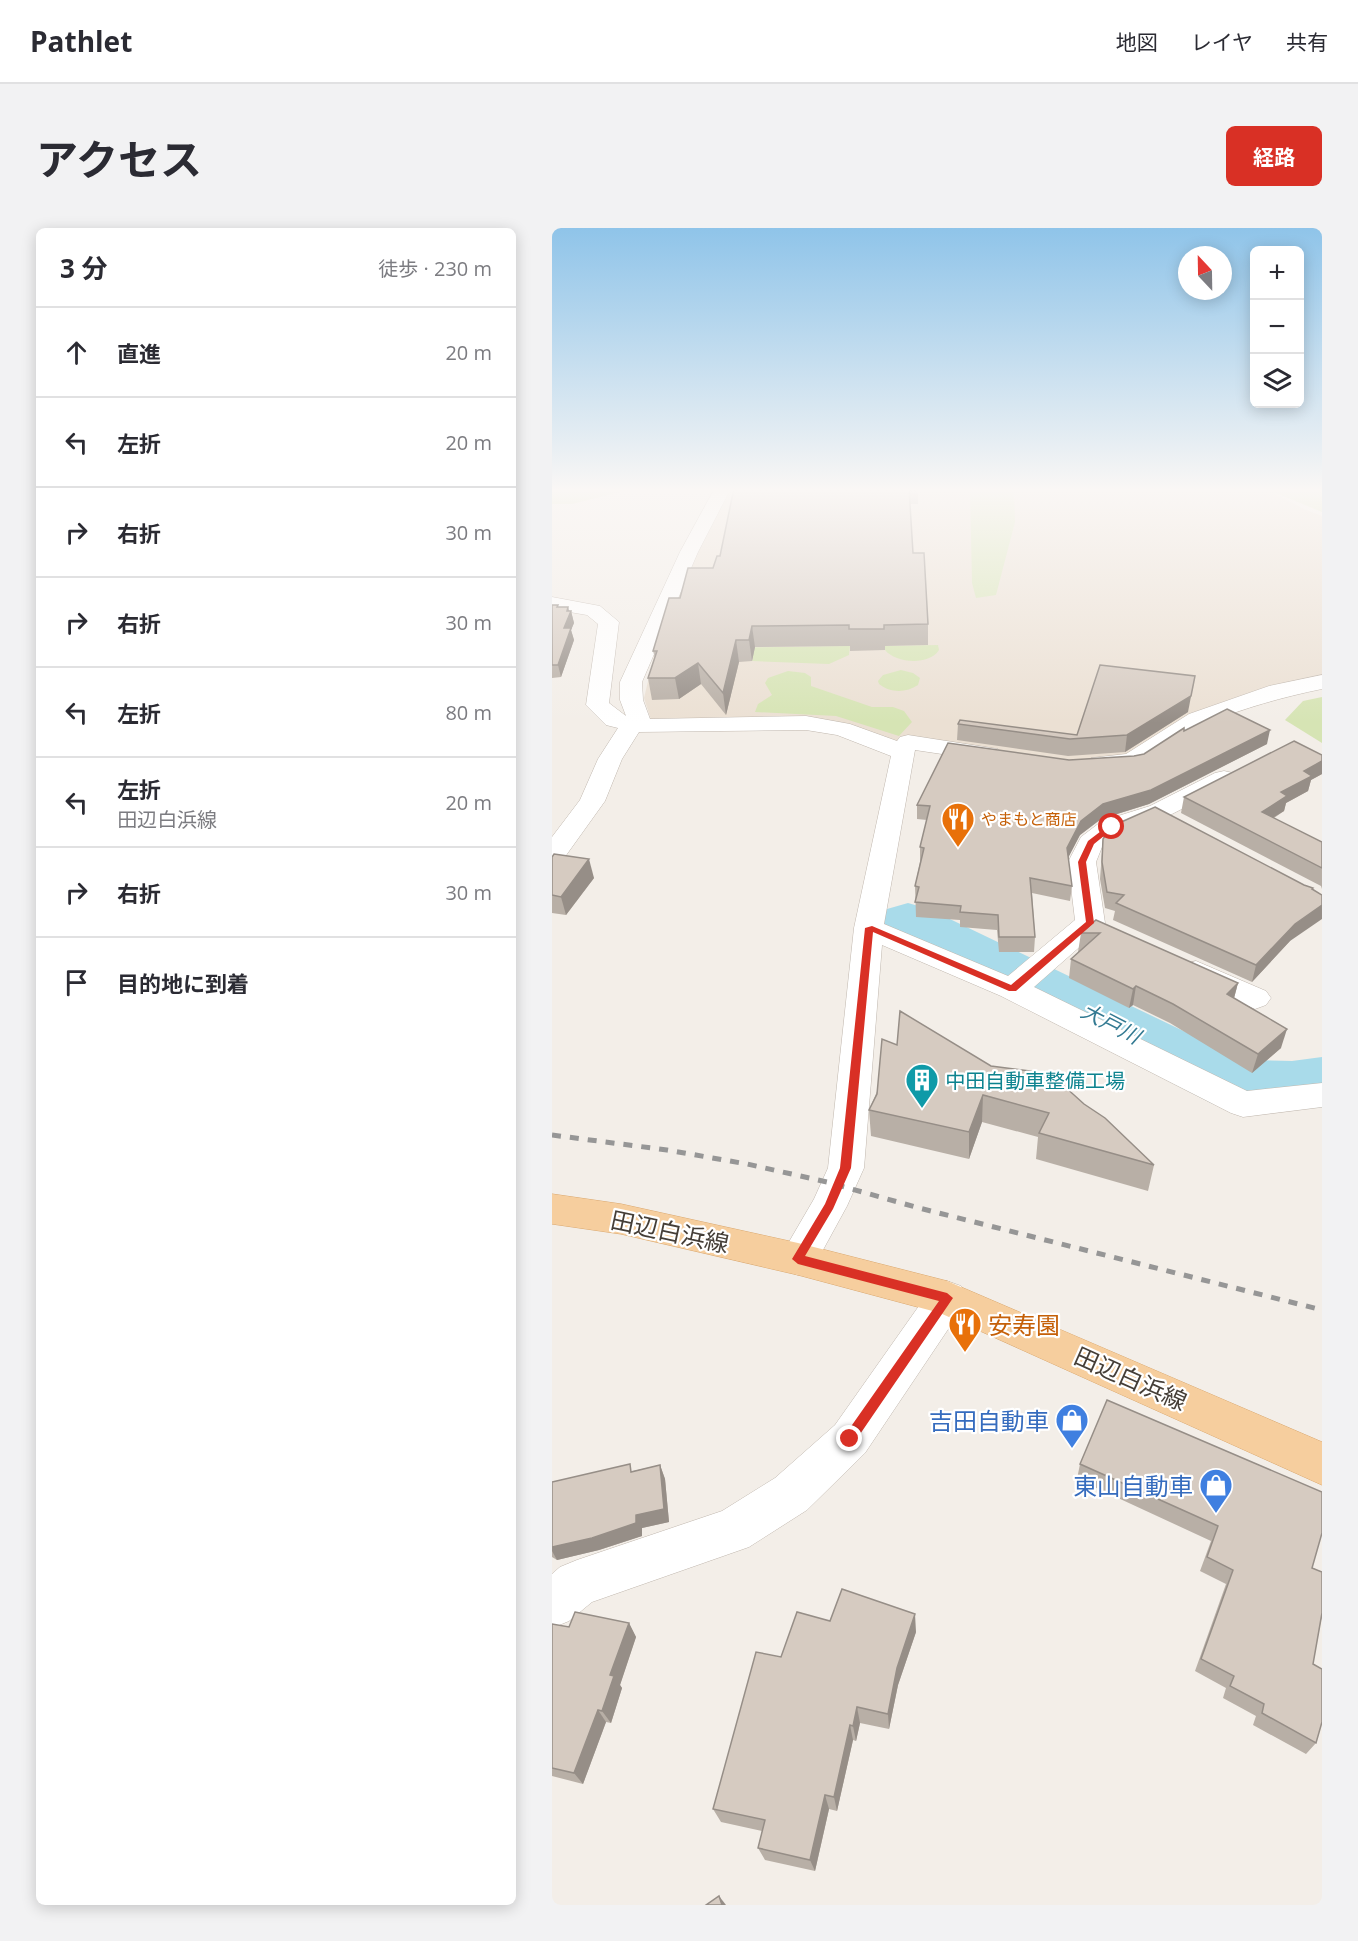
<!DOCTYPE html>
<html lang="ja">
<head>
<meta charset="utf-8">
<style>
  :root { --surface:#fff; --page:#f2f2f3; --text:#2b2b33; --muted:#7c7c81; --line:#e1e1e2; --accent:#d93025 }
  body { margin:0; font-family:"Open Sans","Noto Sans JP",sans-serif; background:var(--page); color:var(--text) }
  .controls { position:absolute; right:18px; top:18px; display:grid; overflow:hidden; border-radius:9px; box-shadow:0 3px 15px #0003 }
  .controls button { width:54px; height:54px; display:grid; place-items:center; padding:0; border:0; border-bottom:2px solid var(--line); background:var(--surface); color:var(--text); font:30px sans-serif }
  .compass { position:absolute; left:626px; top:18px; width:54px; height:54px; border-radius:50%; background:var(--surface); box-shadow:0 3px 15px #0003; rotate:338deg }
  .stop { position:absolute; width:18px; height:18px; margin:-14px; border:4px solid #d93025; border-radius:50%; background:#fff }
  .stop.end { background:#d93025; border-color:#fff; box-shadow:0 2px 6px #0008 }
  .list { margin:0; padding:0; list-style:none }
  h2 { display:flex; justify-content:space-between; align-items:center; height:78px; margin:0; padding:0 24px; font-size:26px }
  h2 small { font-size:20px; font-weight:400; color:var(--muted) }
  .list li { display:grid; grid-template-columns:39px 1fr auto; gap:18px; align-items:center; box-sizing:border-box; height:90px; padding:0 24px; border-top:2px solid var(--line) }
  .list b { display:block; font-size:22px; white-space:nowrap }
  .list p { margin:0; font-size:20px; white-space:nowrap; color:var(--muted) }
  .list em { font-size:20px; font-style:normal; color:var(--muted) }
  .icon { flex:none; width:33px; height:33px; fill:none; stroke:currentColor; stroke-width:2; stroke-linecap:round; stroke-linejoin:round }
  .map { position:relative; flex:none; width:770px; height:1677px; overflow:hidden; border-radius:9px }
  header { display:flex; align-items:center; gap:36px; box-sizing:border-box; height:84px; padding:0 30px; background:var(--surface); border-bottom:2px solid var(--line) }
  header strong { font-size:28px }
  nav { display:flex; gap:33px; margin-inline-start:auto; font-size:21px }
  .intro { display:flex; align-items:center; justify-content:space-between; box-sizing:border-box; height:144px; padding:0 36px }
  h1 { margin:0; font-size:42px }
  .button { padding:15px 27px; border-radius:9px; background:var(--accent); color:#fff; font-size:21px; font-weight:700 }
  main { display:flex; gap:36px; padding:0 36px }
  aside { flex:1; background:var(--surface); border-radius:9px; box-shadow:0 3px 15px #0003 }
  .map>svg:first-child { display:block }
  .education { fill:#ebe0d3 }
  .green { fill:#d6e4b4 }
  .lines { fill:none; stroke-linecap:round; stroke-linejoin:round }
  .river { fill:#a9dbea; fill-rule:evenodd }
  .minor-casing { stroke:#c0b7ae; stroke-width:1 }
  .primary-casing { stroke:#daa86f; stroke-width:1 }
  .minor { fill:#fff; fill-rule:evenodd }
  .primary { fill:#f6ce9e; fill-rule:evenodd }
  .rail { stroke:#969696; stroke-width:5; stroke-dasharray:9 9; stroke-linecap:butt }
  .wall { fill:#b8afa6 }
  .shaded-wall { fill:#968e87 }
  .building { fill:#d6cbc1; stroke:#968e87; stroke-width:1.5 }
  .route { fill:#d93025 }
  .labels { text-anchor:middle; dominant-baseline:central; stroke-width:4.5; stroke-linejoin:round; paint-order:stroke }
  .far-food-label { font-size:16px; fill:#c56008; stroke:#fff; text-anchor:start }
  .culture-label { font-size:20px; fill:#0d838f; stroke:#fff; text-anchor:start }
  .water-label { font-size:21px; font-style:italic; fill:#337a92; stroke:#fff }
  .near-street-label { font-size:24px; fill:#453e37; stroke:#fff }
  .near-food-label { font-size:24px; fill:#c56008; stroke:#fff; text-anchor:start }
  .near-shop-label { font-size:24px; fill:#366cbe; stroke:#fff; text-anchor:end }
</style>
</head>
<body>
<header>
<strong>Pathlet</strong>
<nav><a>地図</a><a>レイヤ</a><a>共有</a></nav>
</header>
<div class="intro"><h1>アクセス</h1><a class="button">経路</a></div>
<main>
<aside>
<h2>3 分<small>徒歩 · 230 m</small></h2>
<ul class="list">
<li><svg class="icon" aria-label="ahead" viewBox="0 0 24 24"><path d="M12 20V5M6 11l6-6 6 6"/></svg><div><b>直進</b></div><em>20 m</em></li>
<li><svg class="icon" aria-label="left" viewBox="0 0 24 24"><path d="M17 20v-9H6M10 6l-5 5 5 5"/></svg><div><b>左折</b></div><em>20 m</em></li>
<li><svg class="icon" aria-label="right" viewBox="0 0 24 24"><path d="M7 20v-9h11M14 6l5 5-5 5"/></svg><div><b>右折</b></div><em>30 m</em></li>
<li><svg class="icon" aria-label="right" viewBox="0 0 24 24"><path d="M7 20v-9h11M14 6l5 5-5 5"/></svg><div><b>右折</b></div><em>30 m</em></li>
<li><svg class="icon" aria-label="left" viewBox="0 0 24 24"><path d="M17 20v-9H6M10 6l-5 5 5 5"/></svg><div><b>左折</b></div><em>80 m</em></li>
<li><svg class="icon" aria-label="left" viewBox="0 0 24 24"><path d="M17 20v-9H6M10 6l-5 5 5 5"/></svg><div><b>左折</b><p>田辺白浜線</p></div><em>20 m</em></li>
<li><svg class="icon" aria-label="right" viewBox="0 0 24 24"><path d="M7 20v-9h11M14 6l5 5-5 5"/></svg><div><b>右折</b></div><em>30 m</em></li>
<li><svg class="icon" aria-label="arrive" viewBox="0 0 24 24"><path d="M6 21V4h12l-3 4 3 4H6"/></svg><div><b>目的地に到着</b></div></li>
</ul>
</aside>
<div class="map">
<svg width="770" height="1677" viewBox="0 0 770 1677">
  <rect width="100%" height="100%" fill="#f3eee8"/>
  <!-- education -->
  <path class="education" d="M174,260h538l40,21 18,7v166l-45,9 -145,70 -64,4 -167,-24 -32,-2 -27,-10 -189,-3 -9,-28 16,-67z"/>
  <!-- green -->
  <g class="green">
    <path d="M0,260h84l-64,16h-20z"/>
    <path d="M418,260h44l1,34 -19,73 -20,3 -4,-15z"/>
    <path d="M712,260h55l3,1v23z"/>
    <path d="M386,417l1,5c-10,16 -44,13 -54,0v-4z"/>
    <path d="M298,418l-1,9 -20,9 -77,-3 1,-3 -52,-10z"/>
    <path d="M349,442l12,3 7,5 -2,7c-12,8 -28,8 -39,-1l-1,-3 5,-6z"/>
    <path d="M236,443l17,2 6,4v9l61,21h21l11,4 8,11 -13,14 -63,-20 -81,-4 3,-8 14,-9 -7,-12 3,-5z"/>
    <path d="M770,469v46l-37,-23 18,-19z"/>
  </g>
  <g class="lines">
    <!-- river -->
    <path class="river" d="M356,675l21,6 315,151 48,1 30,-4v50c-38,5 -75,7 -111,-4l-324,-168 -9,-13 9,-13z"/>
    <defs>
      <g id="minor">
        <path d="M163,260h16l-33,64 -56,130 1,18 7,19 156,-3 44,8 47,17 3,-4 8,-2 90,14 3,5 -3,5 -9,2 -74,-11 -31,174 124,52 67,-56 -7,-58 13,-25 21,-16 48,-15 65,-33 9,-2 9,2 3,5 -3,5 -65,33 -48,17 -18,14 -6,15 9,61 -5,6 -66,58 213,104 75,-8v24l-79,10 -12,-4 -230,-117 -119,-51 -18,223 -17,38 -35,64 -14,5 -14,-5 -5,-11 35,-60 14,-31 26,-240 37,-172 -54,-21 -31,-5 -167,2 -17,27 -17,42 -43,60 -10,2v-26l28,-37 18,-41 20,-31 -12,-3 -20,-20 12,-81 -11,-9 -35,-6v-12l48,9 19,16 -10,81 17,13 -6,-16v-18l60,-130z"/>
        <path d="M770,447v14c-39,8 -78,19 -115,34 -42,18 -62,59 -116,45l-3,-5 3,-5 35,-4 63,-40 80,-28z"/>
        <path d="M644,733l70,30 5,7 -5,7 -11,4 -70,-31 -4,-7 4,-7z"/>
        <path d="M395,1053l14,5 6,12 -6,12 -96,143 -58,57 -58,37 -157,55 -23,19 -17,7v-54l8,-7 17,-7 145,-49 53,-33 60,-53 98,-139z"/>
      </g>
      <path id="primary" d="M0,966l69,10 177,39 149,38 375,161v43l-382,-172 -142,-38 -177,-41 -69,-10z"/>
    </defs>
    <!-- minor casing -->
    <use href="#minor" class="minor-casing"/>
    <!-- primary casing -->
    <use href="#primary" class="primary-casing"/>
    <!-- minor -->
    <use href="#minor" class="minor"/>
    <!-- primary -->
    <use href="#primary" class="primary"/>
    <!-- rail -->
    <path class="rail" d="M0,907l115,15 80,14 80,18 92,26 403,102"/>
  </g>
  <!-- wall -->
  <g class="wall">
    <path d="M182,260h184v16h-8l3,49 15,71v21l-43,1v4l-35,1v-5l-95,1 -3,14 -13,1 -13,53 -25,-31 -22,15 -27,1 -4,-22 7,-20 -2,-7 27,-53 33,-30 7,-12z"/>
    <path d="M0,377h6v2l13,4 3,12 -3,7 3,10 -13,37 -9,1z"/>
    <path d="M636,484l-63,40 -57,4 -111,-16 1,-16 119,11z"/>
    <path d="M632,503l83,13 -118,60 -48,15 -21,16 -12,22 4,29 -2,15 -38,-8 3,44 -1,15h-35l-2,-22 -37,-3v-7l-44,-3 -1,-31 5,-24v-15l7,-27 -10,-1v-14l152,-45 65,-4 10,-2z"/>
    <path d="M770,527v19l-11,6 -3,11 -22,12 -2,8 -10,7 48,24v47l-1,-3 -140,-73 3,-16z"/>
    <path d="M551,611l201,46 9,3 -23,53 -38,41 -139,-62 2,-9 -10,-3 -5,-29z"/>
    <path d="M0,629l42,21 -28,37 -14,-2z"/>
    <path d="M544,692l142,63 -4,15 47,50 -29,25 -82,-50 -37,-18 -4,3 -60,-30 2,-19 8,-7h-1l3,-19z"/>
    <path d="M345,817l94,21 93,38 70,61 -6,26 -112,-32 2,-22 -56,-15 -13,37 -98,-23 -2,-26z"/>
    <path d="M528,1236l242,108v46l-1,2 -8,44 3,79 -10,11 -53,-29 3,-9 -33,-18 3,-10 -31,-17 31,-87 -26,-13 11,-30 -134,-62z"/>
    <path d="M108,1237l5,14 4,43 -27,6v8l-43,14 -42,10 -5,-3v-75l81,-11z"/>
    <path d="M77,1395l7,14 -16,48 2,3 -11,35 -5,-1 -23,62 -31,-8v-152l17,3z"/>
    <path d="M364,1404l-18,53 -9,44 -29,-6 -4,18 -3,-1 -16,71 -8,-2 -14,62 -50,-11 -7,-12 4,-17 -41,-9 -8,-13 68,-152z"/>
  </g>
  <!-- shaded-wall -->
  <g class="shaded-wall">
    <path d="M16,379l2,7 1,-3 3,12 -3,7 3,10 -13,37 -3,-12z"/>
    <path d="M200,398l3,21 -3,14 -3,-21z"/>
    <path d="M184,412l3,22 -13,53 -3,-22z"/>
    <path d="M146,435l3,21 -22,15 -4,-21z"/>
    <path d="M643,448l-7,36 -63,40 2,-17z"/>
    <path d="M718,502l-3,14 -118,60 -48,15 -21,16 -14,27 1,-14 14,-27 22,-17z"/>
    <path d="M770,533v13l-11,6 -3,11 -22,12 -2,8 -26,16 4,-15 19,-20 23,-21z"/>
    <path d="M37,631l5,19 -28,37 -5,-18z"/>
    <path d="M770,677v14l-32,22 -38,41 4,-17 39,-41z"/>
    <path d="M686,755l-5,19 -6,-8z"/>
    <path d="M584,758l-3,19 -4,3 4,-19z"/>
    <path d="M735,801l-6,19 -29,25 6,-19z"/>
    <path d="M431,867l-1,27 -13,37v-27z"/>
    <path d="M108,1237l5,14 4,43 -27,6v8l-43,14 -42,10 -5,-9v-4l84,-32z"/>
    <path d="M363,1386l1,18 -18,53 -9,44 -1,-15 9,-46z"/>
    <path d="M77,1395l7,14 -16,48 2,3 -11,35 -9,-12 8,-36z"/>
    <path d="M305,1479l3,16 -4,18 -3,-15z"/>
    <path d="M46,1482l8,12 -23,62 -9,-11z"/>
    <path d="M298,1497l3,15 -16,71 -3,-14z"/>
    <path d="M273,1567l4,14 -14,62 -5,-11z"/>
    <path d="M167,1668l7,9h-4z"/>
  </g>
  <!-- building -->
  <g class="building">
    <path d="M182,260h175l4,65h11l4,71 -44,1v4h-35v-4l-97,1 -3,14h-13l-13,53 -25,-30 -23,15h-27l9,-27h-4l16,-53h11l8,-30h25l4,-12h3z"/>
    <path d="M0,377h6l-1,2h11l-1,4h4l-7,17h7l-13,37h-6z"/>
    <path d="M548,437l95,11 -4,20 -64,39 -57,4 -112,-15 2,-4 117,15z"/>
    <path d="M675,481l43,21 -119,60 -48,14 -22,17 -14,27 5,38 -42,-8 5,59h-36l-1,-22 -38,-3 1,-6 -46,-4 4,-15 -4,-1 9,-38 -4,-1 10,-41 -13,-1 31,-62 121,17 65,-4 10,-2 40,-26v3z"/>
    <path d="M742,513l28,14v6l-18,10 8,5 -31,16 6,4 -25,16 60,30v26l-138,-71z"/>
    <path d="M603,579l149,78 9,3 -1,1 10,6v10l-27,19 -39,41 -140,-62 8,-8 -17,-3 -5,-30 1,-23 6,-9 10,-7z"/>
    <path d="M2,626l35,5 -28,38 -9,-2v-38z"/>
    <path d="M544,692l142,63 -11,11 60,35 -29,25 -85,-50 -37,-18 -3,3 -62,-30 29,-26h-19z"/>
    <path d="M348,783l91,55 39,5 15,4 18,10 21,19 21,14 49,47 -115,-32 10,-20 -66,-18 -14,37 -100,-22 8,-16 5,-55 15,6z"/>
    <path d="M555,1172l215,92v41l-10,35 10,4v41l-9,51 9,5v53l-6,21 -54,-30 2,-9 -34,-18 4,-10 -33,-17 32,-89 -26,-13 11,-31 -138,-62z"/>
    <path d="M78,1236l1,8 29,-7 4,44 -28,6v8l-44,15 -40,9v-65z"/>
    <path d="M290,1361l73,25 -18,54 -9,46 -31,-7 -4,19 -3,-1 -16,72 -9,-2 -15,65 -52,-12 7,-28 -52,-11 43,-157 25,5 16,-45 33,9z"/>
    <path d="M23,1384l54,11 -19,52 4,1 -12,35 -4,-1 -24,63 -22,-5v-144l17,3z"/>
    <path d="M167,1668l3,9h-16z"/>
  </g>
  <!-- sky -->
  <linearGradient id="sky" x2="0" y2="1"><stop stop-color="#8fc4e9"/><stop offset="0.53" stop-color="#faf7f5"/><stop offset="1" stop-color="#faf7f5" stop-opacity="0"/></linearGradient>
  <rect width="770" height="495" fill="url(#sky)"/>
  <!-- route -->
  <path class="route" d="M557,597l6,2 -21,17 -8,18 8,61 -78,68h-7l-136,-59 -22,236 -18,41 -28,47 142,37 6,5 -99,145h-9l-2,-4 2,-4 94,-134 -141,-37 -6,-5 33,-55 15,-36 25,-240 7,-2 139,59 75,-63 -8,-60 10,-21z"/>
  <!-- icons -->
  <defs>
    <symbol id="restaurant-pin" viewBox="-11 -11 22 30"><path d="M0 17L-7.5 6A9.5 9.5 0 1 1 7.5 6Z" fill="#e8710a" stroke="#fff"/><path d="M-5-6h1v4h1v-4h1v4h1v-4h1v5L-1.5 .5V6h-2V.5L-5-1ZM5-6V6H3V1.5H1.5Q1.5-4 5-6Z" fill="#fff"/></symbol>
    <symbol id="building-pin" viewBox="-11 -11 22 30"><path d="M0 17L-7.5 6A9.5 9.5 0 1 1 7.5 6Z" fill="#0f9aa8" stroke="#fff"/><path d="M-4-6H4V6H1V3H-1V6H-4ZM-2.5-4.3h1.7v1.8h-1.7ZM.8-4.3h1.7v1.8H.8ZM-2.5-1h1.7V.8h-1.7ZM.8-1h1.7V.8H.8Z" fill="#fff"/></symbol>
    <symbol id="shop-pin" viewBox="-11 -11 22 30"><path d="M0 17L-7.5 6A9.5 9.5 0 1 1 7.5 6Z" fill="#3f7fe0" stroke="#fff"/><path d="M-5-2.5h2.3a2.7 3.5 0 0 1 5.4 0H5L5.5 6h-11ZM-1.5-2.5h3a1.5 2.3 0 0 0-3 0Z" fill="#fff"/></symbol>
  </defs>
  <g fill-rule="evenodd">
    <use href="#restaurant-pin" x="387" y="572" width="38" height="52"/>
    <use href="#building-pin" x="351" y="833" width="38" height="52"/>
    <use href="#restaurant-pin" x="394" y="1077" width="38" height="52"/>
    <use href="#shop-pin" x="501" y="1173" width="38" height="52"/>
    <use href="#shop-pin" x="645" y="1238" width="38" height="52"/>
  </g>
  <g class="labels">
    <!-- far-food labels -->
    <g class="far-food-label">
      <text x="429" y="591">やまもと商店</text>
    </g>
    <!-- culture labels -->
    <g class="culture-label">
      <text x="393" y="852">中田自動車整備工場</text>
    </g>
    <!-- water labels -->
    <g class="water-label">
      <text transform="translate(559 795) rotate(27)">大戸川</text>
    </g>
    <!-- near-street labels -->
    <g class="near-street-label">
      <text transform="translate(118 1003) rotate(12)">田辺白浜線</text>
      <text transform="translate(579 1150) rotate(24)">田辺白浜線</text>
    </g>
    <!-- near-food labels -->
    <g class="near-food-label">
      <text x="436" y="1096">安寿園</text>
    </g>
    <!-- near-shop labels -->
    <g class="near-shop-label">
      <text x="497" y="1192">吉田自動車</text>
      <text x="641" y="1257">東山自動車</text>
    </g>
  </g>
</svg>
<div class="controls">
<button>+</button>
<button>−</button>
<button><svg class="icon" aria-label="layers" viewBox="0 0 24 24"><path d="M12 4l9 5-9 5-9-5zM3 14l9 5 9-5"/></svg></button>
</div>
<svg class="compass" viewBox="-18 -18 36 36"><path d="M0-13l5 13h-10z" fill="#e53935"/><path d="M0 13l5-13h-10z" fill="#7c7c81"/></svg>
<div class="stop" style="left:560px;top:599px"></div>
<div class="stop end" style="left:298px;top:1211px"></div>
</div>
</main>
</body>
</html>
